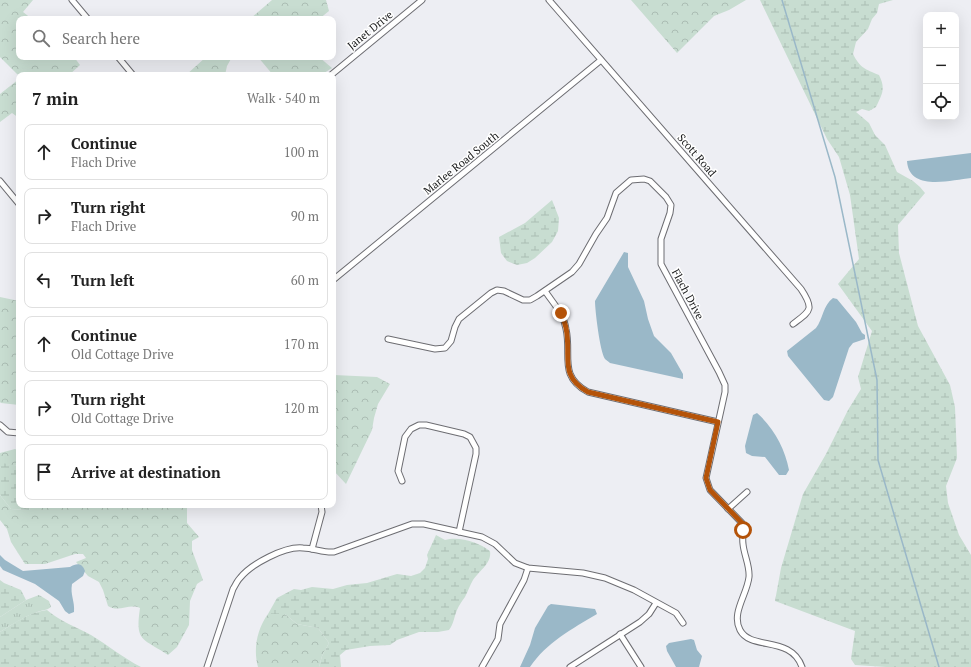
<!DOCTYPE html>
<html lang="en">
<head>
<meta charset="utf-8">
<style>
  :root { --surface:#fff; --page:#f2f2f2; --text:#222; --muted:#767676; --line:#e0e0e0 }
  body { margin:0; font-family:"PT Serif",serif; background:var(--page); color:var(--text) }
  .controls { position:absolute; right:12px; top:12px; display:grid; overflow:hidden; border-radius:8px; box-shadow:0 4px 16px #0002 }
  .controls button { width:36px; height:36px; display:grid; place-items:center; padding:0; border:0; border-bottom:1px solid var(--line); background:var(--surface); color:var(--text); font:20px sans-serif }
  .stop { position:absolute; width:12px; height:12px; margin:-9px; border:3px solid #b45309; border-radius:50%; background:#fff }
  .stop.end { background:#b45309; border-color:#fff; box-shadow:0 1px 4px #0008 }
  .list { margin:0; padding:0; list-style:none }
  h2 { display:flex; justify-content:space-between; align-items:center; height:52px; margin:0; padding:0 16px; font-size:17px }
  h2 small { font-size:13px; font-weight:400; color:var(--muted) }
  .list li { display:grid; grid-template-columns:26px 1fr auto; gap:12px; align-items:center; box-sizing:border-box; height:56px; margin:0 8px 8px; padding:0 8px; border:1px solid var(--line); border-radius:8px }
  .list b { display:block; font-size:15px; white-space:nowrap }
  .list p { margin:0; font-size:13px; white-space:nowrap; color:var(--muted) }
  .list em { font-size:13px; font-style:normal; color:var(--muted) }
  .icon { flex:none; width:22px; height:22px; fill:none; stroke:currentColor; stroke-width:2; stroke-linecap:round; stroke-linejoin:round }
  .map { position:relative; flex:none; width:971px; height:667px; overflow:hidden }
  .search { position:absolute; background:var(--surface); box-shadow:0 4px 16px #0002; left:16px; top:16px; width:320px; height:44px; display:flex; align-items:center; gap:10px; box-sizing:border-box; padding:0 14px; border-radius:8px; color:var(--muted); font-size:15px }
  .panel { position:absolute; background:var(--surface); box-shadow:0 4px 16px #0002; left:16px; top:72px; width:320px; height:436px; border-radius:8px }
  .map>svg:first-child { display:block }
  .grass { fill:url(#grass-tufts) }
  .forest { fill:url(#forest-crowns) }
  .wetland { fill:url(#wetland-marsh) }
  .water { fill:#9ab8c8 }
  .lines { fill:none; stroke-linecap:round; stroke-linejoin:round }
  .stream { stroke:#9ab8c8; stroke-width:1.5 }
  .minor-casing { stroke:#6d6d72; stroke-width:7 }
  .minor { stroke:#fff; stroke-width:5 }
  .route { stroke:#b45309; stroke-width:5 }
  .labels { text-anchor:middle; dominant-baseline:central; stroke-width:3; stroke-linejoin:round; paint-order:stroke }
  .street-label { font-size:11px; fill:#191a1b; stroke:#fff }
</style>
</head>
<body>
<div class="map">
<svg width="971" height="667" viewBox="0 0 971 667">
  <defs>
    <pattern id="grass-tufts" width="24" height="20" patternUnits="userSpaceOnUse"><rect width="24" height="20" fill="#c8ddd1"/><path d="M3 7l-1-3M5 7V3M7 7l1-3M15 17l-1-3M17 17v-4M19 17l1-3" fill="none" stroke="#abbdb3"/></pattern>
    <pattern id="forest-crowns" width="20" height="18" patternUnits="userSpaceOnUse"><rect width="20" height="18" fill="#c8ddd1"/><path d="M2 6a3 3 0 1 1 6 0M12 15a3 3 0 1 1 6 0" fill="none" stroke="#abbdb3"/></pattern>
    <pattern id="wetland-marsh" width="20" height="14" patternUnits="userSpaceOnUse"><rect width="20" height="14" fill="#c8ddd1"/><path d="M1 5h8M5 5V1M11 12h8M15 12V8" fill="none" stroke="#abbdb3"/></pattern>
  </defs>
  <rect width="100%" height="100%" fill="#edeef3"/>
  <!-- grass -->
  <path class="grass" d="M39,595l10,6 2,6c-5,4 -9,3 -14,5 -13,5 -25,12 -37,20v-15l26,-17z"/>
  <!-- forest -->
  <g class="forest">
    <path d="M0,0h33l-10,12 9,7h-13v38h55l6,8 -11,10h-50v1l-19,-19z"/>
    <path d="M272,0h54l3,11 -10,8h-69z"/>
    <path d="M631,0h115l-17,10 -15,6 -37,37z"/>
    <path d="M206,57h26l-5,9 -2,9h-39z"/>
    <path d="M258,57h61l13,11 -11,7h-48z"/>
    <path d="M19,79v39l-7,-5 -12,9v-28z"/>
    <path d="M0,297l19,4v104l-18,-2 -1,-1z"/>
    <path d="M334,375l43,2 13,7 -12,20 -4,14 -2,12 -26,54 -13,-14v-84l3,-2z"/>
    <path d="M15,449l4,2v15l-16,-2 -3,4v-15z"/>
    <path d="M0,495l11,14 18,1 3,-5h155v18l12,14 -7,4v9l11,30 -6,4 -7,17 -1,24 -12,22 -9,8c-26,-17 -33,-13 -28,-47 -11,-5 -21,5 -32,-2l-5,-16 -4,-8 -11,-6 -12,-14 10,-4 -3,-4h-8l-30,10h-20l-14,-22 -4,-13 -7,-9z"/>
    <path d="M268,614h17l12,10 21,4 11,15 -7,13 -3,11h-61c-5,-18 -1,-38 10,-53z"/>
  </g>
  <!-- wetland -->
  <g class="wetland">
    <path d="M760,0h133l-14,4 -2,9 -5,6 -4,10 -12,13 -3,12c7,14 12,15 26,21 7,14 3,19 -3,32l-7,4 -7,-2 -6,3 13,11 6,12 10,10 12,27 16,9 7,6 5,6 -27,32 1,28 19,73 32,59 5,22 2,51 -11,28 2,17 11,32 12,20v112h-85l-31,-2 -4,-6 4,-28 -80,-30 6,-33 22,-74 23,-40 22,-44 13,-21 -3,-12 14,-46 -34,-47 21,-25 -9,-64 -11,-38 -12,-18z"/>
    <path d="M552,200l7,18 -1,13 -6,11 -17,16 -8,5 -10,2 -10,-4 -6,-8 -2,-16 26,-14z"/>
    <path d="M2,463l17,3v39h13l-3,5 -18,-1 -11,-14v-27z"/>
    <path d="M436,535l9,5c14,-4 33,2 45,11 2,12 -10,19 -17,29 -3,5 -5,11 -8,17 -3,4 -6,8 -8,13 -3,7 -3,13 -8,20l-11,2h-19l-22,8 -7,5 -20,1 -24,4 -6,5 1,12h-22l3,-11 7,-13 -11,-15 -21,-4 -12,-10h-17l9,-16 17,-9 7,1 11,-3 21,2 14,-4 20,-2 30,-9 14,2 9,-3 5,-5 3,-9 -1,-4z"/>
    <path d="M0,580l4,3 17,7 5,10 -26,17z"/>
    <path d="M47,610c13,11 29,17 44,25 17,10 32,23 50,32h-141v-35c15,-9 29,-20 47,-22z"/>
  </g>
  <!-- water -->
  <g class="water">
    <path d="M971,153v25c-20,2 -62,14 -64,-17z"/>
    <path d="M624,252l4,1v14l16,34 4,18 6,17 17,17 12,21v5l-73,-16c-1,-1 -5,-4 -5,-4 -5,-7 -10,-49 -10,-58z"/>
    <path d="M833,298l4,1 19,23 6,11 3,2v4l-12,4 -4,5 -16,49 -4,4 -5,-1 -36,-44 -1,-5 29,-23c7,-9 7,-23 17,-30z"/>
    <path d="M757,413c17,15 28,36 32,57l-3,5h-7l-14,-18 -13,-1 -6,-3 -1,-7 8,-31z"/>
    <path d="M0,555l5,5 18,11 47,-4c7,-4 12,-4 15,4l-2,5 -11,8c-2,11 3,17 2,28l-5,2 -4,-3 -6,-10 -24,-17 -32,-14 -3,-4z"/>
    <path d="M551,604l44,5 2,5c-25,15 -50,28 -67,53h-10l10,-22 5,-17 13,-22z"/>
    <path d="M691,639l3,1 3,10 5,6 -3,11h-23l-9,-16 -1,-5 3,-3z"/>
  </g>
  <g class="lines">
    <!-- stream -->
    <path class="stream" d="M782,0l53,177 42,203 1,80 61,207"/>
    <defs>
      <g id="minor">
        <path d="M72,0l16,19"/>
        <path d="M549,0l252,289c14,21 9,22 -8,35"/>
        <path d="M118,57l15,18"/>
        <path d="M331,75l91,-75"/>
        <path d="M0,181l19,23"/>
        <path d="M333,280l268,-220"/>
        <path d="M545,291c8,12 19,23 21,38 6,26 -8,47 22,63l130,30"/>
        <path d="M388,339l47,10 10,-1 6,-7 4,-14 4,-8 32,-26 6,-3 7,1 19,9h7l7,-4 35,-24 7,-8 17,-30 11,-16 9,-25 15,-13 13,-1 6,2 16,16 5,8 -1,8 -9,26v25l58,108 6,13v7l-19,86 4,12 32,33c2,8 0,14 1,21 1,11 7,22 6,33 -2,18 -18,36 -9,53 11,21 51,5 62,37"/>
        <path d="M0,425l8,7 11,1"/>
        <path d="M402,481l-4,-10 7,-34 6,-8 8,-4h7l38,9 6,3 6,11v6l-17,78"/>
        <path d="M728,509l19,-17"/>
        <path d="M312,549l10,-37 -1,-7"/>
        <path d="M620,634l21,33"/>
        <path d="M207,667l26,-78c2,-3 4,-8 7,-11 11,-14 45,-32 63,-30 11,0 20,5 31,4l78,-28h12l58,13 13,7 20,19 13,5 55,5 22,5 29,12 42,23 7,10"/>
        <path d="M482,667l16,-28 2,-15 24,-44 4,-12"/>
        <path d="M570,667l70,-45 9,-8 7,-11"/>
      </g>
    </defs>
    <!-- minor casing -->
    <use href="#minor" class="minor-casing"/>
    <!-- minor -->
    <use href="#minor" class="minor"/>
  </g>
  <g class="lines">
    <!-- route -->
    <path class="route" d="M561,313c2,5 4,10 5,15 6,27 -8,48 22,64l130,30 -12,56 4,12 32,33 1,7"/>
  </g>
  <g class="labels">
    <!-- street labels -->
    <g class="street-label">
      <text transform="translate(370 30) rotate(-39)">Janet Drive</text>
      <text transform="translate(697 155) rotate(49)">Scott Road</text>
      <text transform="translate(461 163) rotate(-39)">Marlee Road South</text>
      <text transform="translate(688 294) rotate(62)">Flach Drive</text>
    </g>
  </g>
</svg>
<div class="controls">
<button>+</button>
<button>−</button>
<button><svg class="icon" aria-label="locate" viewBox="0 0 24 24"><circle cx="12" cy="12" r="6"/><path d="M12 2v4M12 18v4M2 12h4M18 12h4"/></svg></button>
</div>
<div class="stop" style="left:743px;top:530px"></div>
<div class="stop end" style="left:561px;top:313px"></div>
<div class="search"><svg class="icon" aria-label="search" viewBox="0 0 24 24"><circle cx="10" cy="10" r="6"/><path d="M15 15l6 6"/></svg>Search here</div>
<section class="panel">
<h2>7 min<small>Walk · 540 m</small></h2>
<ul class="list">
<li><svg class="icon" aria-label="ahead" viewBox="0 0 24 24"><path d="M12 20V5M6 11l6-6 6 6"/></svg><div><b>Continue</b><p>Flach Drive</p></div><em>100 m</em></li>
<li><svg class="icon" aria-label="right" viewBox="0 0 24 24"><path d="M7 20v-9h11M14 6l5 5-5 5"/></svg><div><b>Turn right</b><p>Flach Drive</p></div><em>90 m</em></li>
<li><svg class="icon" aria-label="left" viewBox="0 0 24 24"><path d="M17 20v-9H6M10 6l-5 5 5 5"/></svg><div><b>Turn left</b></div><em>60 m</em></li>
<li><svg class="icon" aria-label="ahead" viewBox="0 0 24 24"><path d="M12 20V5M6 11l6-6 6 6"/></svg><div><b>Continue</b><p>Old Cottage Drive</p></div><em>170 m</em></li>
<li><svg class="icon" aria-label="right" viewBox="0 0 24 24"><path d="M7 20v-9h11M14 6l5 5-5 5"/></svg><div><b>Turn right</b><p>Old Cottage Drive</p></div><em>120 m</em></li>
<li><svg class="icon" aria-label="arrive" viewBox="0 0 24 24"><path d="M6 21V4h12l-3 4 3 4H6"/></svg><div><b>Arrive at destination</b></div></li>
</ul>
</section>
</div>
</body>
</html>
